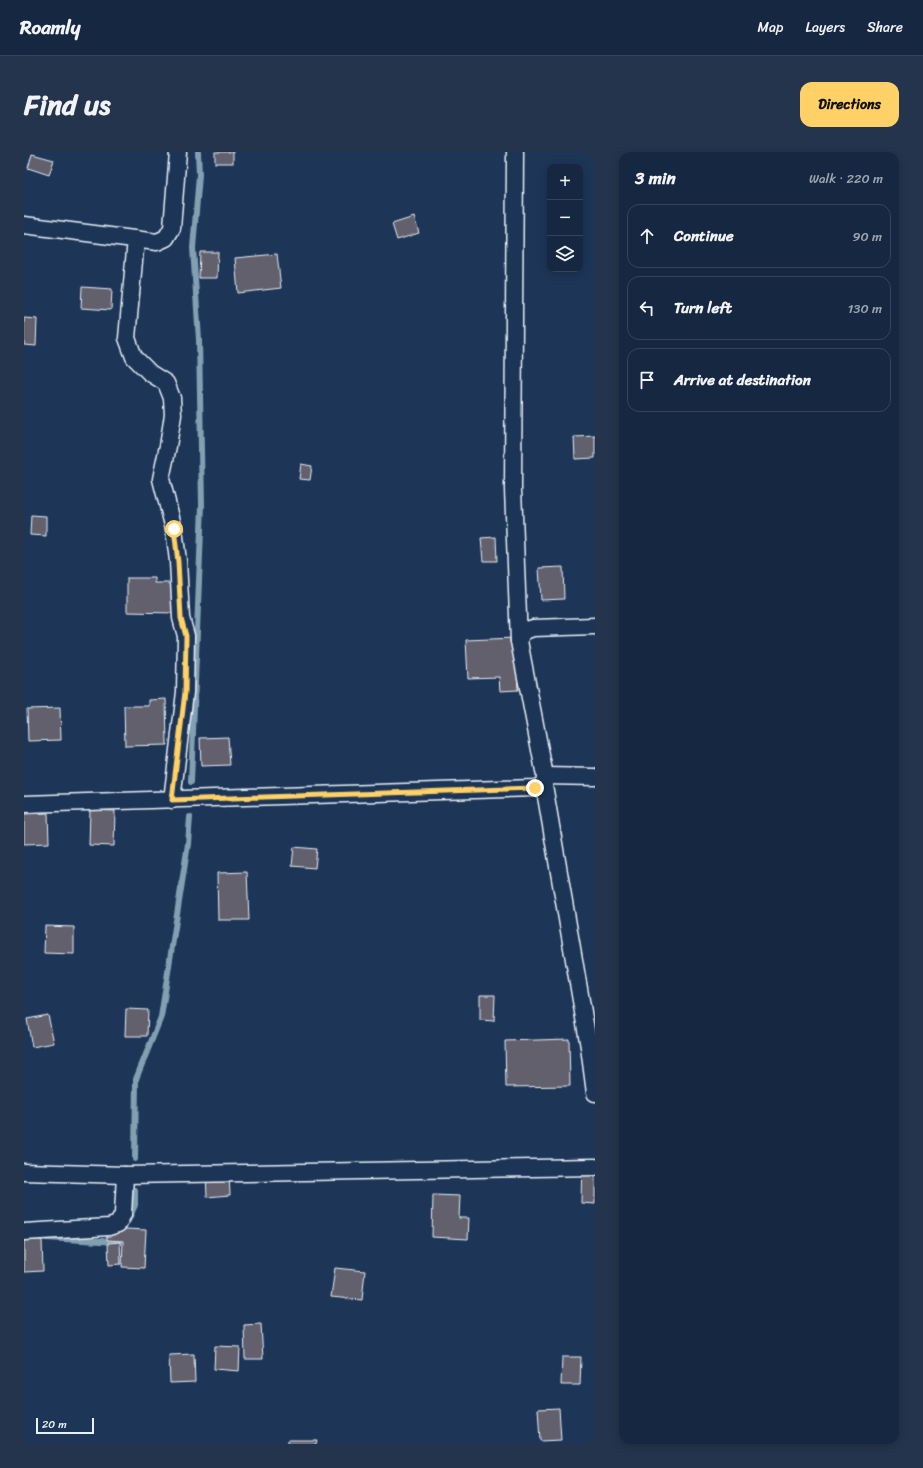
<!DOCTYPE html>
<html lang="en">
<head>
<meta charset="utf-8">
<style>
  :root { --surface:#162841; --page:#23344c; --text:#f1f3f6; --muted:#9ea6b1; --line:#35445a; --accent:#ffd166 }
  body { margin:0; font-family:Sriracha,sans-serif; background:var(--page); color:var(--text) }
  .controls { position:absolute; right:12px; top:12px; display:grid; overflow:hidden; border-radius:8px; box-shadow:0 2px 10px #0003 }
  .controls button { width:36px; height:36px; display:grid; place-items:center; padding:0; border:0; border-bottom:1px solid var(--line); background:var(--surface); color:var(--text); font:20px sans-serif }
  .scale { position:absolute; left:12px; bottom:10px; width:58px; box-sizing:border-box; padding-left:4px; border:2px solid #e8f1f8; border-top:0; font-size:11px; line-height:14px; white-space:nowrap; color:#e8f1f8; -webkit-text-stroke:3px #1d3557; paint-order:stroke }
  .stop { position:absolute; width:12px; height:12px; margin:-9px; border:3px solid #ffd166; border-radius:50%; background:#fff }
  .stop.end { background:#ffd166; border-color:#fff; box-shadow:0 1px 4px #0008 }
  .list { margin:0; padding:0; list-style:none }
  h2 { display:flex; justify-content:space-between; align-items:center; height:52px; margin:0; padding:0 16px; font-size:17px }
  h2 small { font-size:13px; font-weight:400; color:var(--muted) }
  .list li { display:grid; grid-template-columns:26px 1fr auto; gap:12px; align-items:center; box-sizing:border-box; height:64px; margin:0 8px 8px; padding:0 8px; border:1px solid var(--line); border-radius:12px }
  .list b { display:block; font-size:15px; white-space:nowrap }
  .list em { font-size:13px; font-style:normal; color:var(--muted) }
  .icon { flex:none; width:22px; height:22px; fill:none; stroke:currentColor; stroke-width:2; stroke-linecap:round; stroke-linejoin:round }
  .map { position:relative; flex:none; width:571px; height:1292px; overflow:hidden; border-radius:12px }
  header { display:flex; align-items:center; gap:24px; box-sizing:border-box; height:56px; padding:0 20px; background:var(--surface); border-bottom:1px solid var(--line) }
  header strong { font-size:19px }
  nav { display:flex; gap:22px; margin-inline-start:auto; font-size:14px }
  .intro { display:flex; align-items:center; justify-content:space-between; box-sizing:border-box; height:96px; padding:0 24px }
  h1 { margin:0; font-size:28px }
  .button { padding:10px 18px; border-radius:12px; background:var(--accent); color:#111; font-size:14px; font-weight:700 }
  main { display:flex; gap:24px; padding:0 24px }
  aside { flex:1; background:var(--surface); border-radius:12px; box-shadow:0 2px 10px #0003 }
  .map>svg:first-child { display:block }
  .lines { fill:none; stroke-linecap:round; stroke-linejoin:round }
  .stream { stroke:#82a0b2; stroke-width:6 }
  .building { fill:#63616d; stroke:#e8f1f8 }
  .street-casing { stroke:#e8f1f8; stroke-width:19 }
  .street { stroke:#1d3557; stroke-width:16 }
  .route { stroke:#ffd166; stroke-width:5 }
</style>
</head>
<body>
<header>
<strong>Roamly</strong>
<nav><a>Map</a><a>Layers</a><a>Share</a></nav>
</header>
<div class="intro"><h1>Find us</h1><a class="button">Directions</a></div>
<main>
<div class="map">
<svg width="571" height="1292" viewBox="0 0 571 1292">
  <rect width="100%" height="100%" fill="#1d3557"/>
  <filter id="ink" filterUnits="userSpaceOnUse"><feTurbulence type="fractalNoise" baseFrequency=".025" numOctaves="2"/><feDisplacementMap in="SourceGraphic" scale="8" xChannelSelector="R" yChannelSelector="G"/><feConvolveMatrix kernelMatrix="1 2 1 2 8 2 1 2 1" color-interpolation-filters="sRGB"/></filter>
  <g filter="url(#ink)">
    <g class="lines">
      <!-- stream -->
      <g class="stream">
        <path d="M167,630l11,-277 -3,-165 -6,-92 6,-73 -1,-23"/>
        <path d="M111,1007l1,-80 25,-62 27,-173 2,-27"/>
        <path d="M104,1069l7,-16v-15"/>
        <path d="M22,1086l73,4 3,-7"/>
      </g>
    </g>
    <!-- building -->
    <g class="building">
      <rect x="191" y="0" width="18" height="11"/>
      <path d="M8,2l22,6 -5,15 -21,-7z"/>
      <path d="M390,65l5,16 -22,7 -5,-16z"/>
      <path d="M176,100h18l-1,26h-18z"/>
      <path d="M253,102l4,34 -43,5 -3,-35z"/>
      <path d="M58,135l30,2 -1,21 -30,-2z"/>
      <path d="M0,166l13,1 -1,27 -12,-1z"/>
      <path d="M571,284v22l-20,1 -1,-22z"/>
      <path d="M277,312l11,2 -2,14 -11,-1z"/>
      <path d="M7,363l15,1v20l-16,-1z"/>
      <path d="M472,385l1,24h-14l-2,-23z"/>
      <path d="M539,415l1,32 -23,1 -2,-32z"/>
      <path d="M103,426h28v5h20v30l-48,-1z"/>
      <path d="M491,486l3,52 -18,1 -1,-14 -31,1 -2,-38z"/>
      <path d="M142,547l1,46 -42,1 -1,-40h25v-6z"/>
      <path d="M36,556l1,32 -33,1 -1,-32z"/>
      <path d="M204,585l2,28 -29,1 -1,-28z"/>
      <path d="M66,658l25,1 -1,35 -25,-1z"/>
      <path d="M24,661l1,30 -25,1v-30z"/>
      <path d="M270,695l23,2 -2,19 -23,-2z"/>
      <path d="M223,720l2,48h-31l-1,-47z"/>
      <path d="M21,774l29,1v27l-30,-1z"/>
      <path d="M456,843h15l-1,26 -14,-1z"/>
      <path d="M102,857l22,1 -1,26h-22z"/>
      <path d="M24,863l6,28 -22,4 -5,-28z"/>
      <path d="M545,887l1,47 -64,1 -1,-46z"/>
      <path d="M558,1007h13v45l-14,-1z"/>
      <path d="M205,1021l1,22 -23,2 -1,-23z"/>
      <path d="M409,1043l27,1 -1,22h10l-1,21 -36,-2z"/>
      <path d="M83,1076l39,2 -2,38 -22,-1 1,-26 -16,-1z"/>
      <path d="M0,1088h18l1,31 -19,1z"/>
      <path d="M96,1090l1,22 -12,1 -1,-22z"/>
      <path d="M311,1116l30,3 -3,29 -31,-3z"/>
      <path d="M237,1172l2,35h-18l-1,-34z"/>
      <path d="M191,1194l25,1 -1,24 -25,-2z"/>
      <path d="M170,1202l1,28 -25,1 -1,-28z"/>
      <path d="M538,1205h19l-1,28h-19z"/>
      <path d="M535,1256l2,32 -21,1 -2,-32z"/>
      <path d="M264,1288h29l-1,4h-28z"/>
    </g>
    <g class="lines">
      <defs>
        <g id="street">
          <path d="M491,0l-2,337 6,152"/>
          <path d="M0,73l133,17 9,-4 6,-10 6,-76"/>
          <path d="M112,87l-9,99 7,19 16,16 16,10 6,15 1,17 -5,31 -7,33 13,50 4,32 3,57 5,18 -1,56 -13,108"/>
          <path d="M521,624l50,1"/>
          <path d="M520,633l45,262 6,46"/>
          <path d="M0,652l511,-16 9,-3 1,-9 -26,-135 3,-9 11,-4 62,-2"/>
          <path d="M0,1020l101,3 470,-8"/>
          <path d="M0,1080l85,-5 9,-3 5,-10 2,-39"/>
        </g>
      </defs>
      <!-- street casing -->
      <use href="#street" class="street-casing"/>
      <!-- street -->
      <use href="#street" class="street"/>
    </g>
  </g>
  <g class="lines" filter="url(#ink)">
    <!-- route -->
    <path class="route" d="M150,377l4,33 3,56 5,18 -1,56 -13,108 363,-12"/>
  </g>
</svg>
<div class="controls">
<button>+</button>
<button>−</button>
<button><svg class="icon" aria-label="layers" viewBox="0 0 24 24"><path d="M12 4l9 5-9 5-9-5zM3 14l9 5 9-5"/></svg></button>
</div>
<div class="scale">20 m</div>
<div class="stop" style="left:150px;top:377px"></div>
<div class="stop end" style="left:511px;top:636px"></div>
</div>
<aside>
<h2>3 min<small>Walk · 220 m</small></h2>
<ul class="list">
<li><svg class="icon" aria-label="ahead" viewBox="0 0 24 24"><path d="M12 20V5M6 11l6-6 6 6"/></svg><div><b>Continue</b></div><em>90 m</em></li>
<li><svg class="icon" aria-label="left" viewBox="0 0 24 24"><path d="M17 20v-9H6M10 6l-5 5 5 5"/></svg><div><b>Turn left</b></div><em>130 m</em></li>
<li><svg class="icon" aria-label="arrive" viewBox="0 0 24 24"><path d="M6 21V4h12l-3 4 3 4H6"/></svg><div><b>Arrive at destination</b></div></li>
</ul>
</aside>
</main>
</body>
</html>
